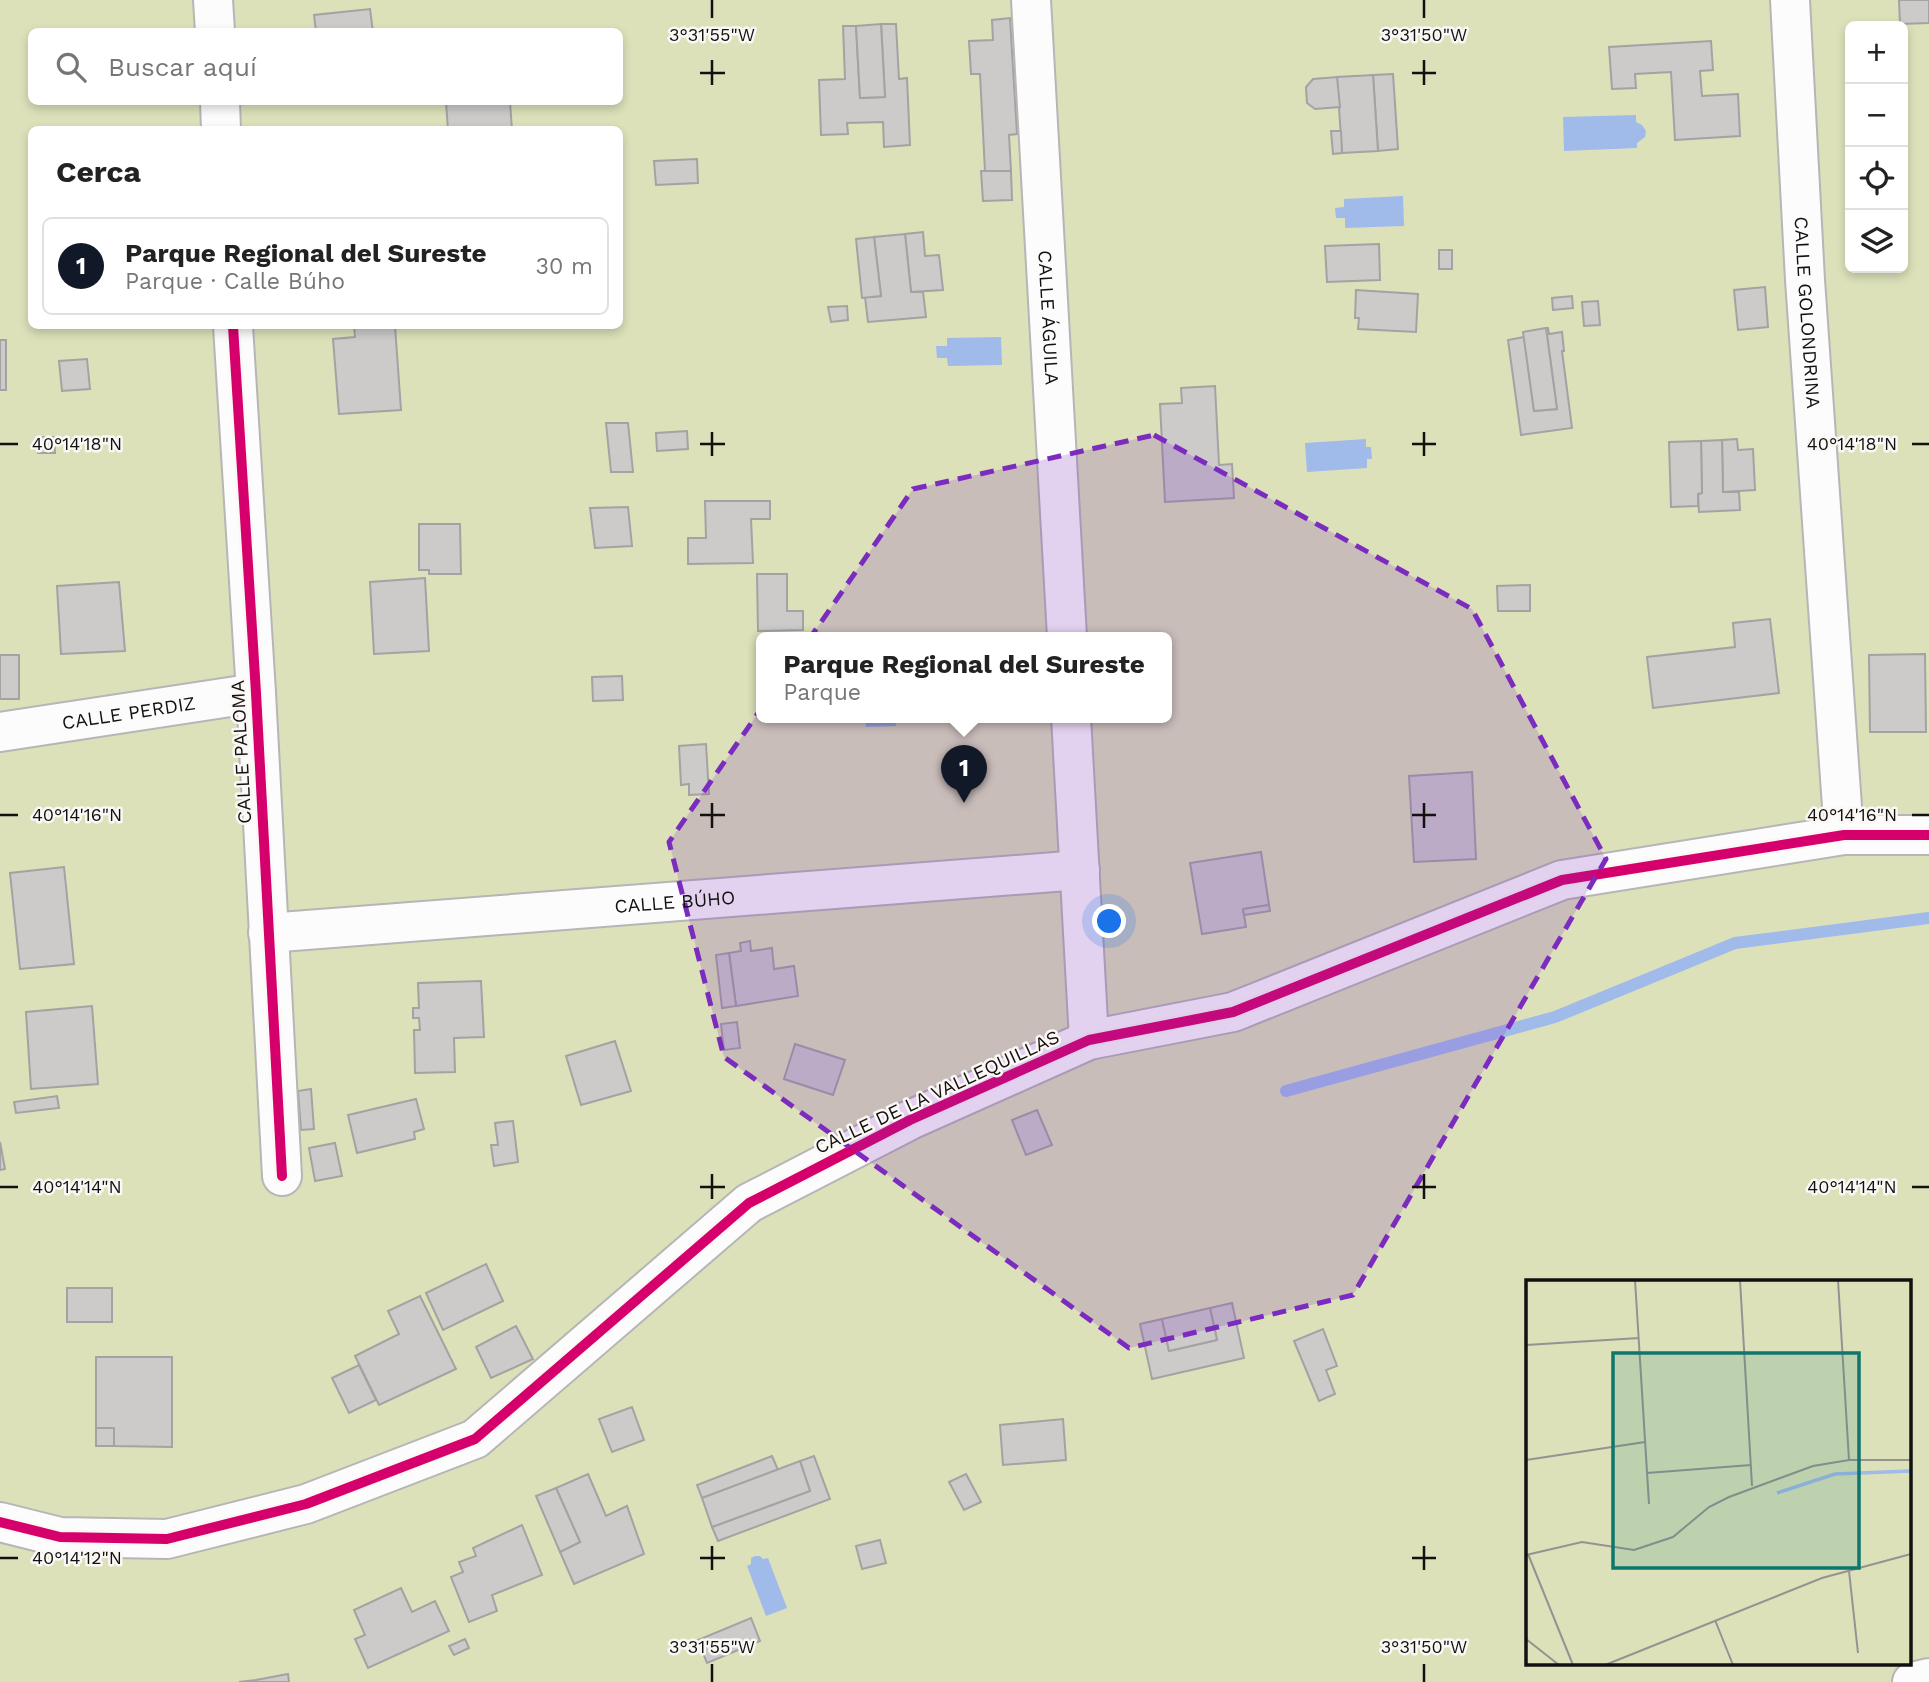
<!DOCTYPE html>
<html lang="es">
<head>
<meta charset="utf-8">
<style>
  :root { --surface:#fff; --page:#f2f2f2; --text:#222; --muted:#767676; --line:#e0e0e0; --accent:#111827 }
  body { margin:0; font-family:"Work Sans",sans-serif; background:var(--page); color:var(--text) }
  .controls { position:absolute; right:21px; top:21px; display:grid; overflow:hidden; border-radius:10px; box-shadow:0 4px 10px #0003 }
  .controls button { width:63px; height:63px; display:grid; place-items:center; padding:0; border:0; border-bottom:2px solid var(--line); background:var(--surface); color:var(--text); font:35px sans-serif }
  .you { position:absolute; left:1110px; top:922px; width:24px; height:24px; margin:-18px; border:5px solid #fff; border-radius:50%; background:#1a73e8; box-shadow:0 0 0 10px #1a73e833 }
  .badge { display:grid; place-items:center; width:46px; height:46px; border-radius:50%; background:var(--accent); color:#fff; font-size:23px; font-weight:700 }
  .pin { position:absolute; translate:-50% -58px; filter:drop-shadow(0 2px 4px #0008) }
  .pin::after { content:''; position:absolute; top:37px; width:24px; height:21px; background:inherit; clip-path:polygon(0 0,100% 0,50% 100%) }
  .popup { position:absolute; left:756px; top:632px; width:416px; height:91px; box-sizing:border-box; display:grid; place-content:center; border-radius:10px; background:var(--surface); filter:drop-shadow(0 2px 5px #0005); font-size:23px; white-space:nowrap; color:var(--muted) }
  .popup b { font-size:26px; color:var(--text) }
  .popup::after { content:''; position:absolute; left:50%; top:100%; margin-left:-14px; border:14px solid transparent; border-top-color:var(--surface) }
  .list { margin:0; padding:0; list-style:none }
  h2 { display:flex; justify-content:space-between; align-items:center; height:91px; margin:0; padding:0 28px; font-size:30px }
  h2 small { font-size:23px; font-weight:400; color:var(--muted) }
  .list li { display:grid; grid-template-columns:46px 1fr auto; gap:21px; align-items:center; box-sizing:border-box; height:98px; margin:0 14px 14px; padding:0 14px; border:2px solid var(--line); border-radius:10px }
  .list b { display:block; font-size:26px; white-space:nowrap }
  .list p { margin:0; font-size:23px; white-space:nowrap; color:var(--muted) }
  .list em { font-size:23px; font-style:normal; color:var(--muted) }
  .icon { flex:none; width:38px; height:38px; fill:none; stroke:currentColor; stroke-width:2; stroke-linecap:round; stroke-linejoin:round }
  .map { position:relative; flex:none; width:1929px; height:1682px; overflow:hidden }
  .search { position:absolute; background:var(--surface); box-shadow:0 4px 10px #0003; left:28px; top:28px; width:595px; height:77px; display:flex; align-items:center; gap:18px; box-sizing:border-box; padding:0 24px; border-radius:10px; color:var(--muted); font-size:26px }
  .panel { position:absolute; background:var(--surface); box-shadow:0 4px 10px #0003; left:28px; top:126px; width:595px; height:203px; border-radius:10px }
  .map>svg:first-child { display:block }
  .green { fill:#dce1ba; fill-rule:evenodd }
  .water { fill:#a0baea }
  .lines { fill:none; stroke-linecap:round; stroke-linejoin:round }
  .stream { stroke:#a0baea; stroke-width:12 }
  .building { fill:#cccbca; stroke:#a4a2a2; stroke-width:2 }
  .minor-casing { stroke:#b7b5b5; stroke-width:42 }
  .minor { stroke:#fcfcfc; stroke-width:38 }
  .cycleway-casing { stroke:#fbf7f5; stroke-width:15 }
  .cycleway { stroke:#d6006c; stroke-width:10 }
  .marked { fill:#7b2cbf; fill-opacity:0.2; stroke:#7b2cbf; stroke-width:5; stroke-dasharray:14 9; stroke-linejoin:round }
  .ticks { fill:none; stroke:#121110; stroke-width:2.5 }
  .labels { text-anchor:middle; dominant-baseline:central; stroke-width:5; stroke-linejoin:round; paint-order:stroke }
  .street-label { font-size:19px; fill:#121110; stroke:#fbf7f5 }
  .inset-river { fill:none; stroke:#a0baea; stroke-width:3.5 }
  .inset-road { fill:none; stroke:#959392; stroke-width:2 }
  .view { fill:#0f766e; fill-opacity:0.15; stroke:#0f766e; stroke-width:3.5 }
  .inset-edge { fill:none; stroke:#121110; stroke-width:3.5 }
  .ticks-label { font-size:18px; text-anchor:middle; fill:#121110; stroke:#fbf7f5; stroke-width:5; stroke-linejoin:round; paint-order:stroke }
</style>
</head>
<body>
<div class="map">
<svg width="1929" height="1682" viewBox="0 0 1929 1682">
  <rect width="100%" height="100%" fill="#eceae9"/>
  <!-- green -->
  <path class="green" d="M0,0h1929v1682h-1929zM1850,26h53v242h-53zM32,32h588v70h-588zM32,130h588v196h-588zM761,637h406v80h-406zM1528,1281h382v382h-382z"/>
  <!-- water -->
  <g class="water">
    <path d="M1636,115v7l6,3 4,6 -1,6 -8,6v5l-73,3 -1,-34z"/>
    <path d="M1403,196l1,30 -59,2v-10h-9l-1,-10 9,-1v-8z"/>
    <path d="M1001,337l1,28 -54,1 -1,-8h-10l-1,-12h11v-8z"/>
    <path d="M1366,439v8h5l1,12h-5v9l-60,4 -2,-29z"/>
    <path d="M865,717h30l1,9 -30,1z"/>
    <path d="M755,1556h5l3,3 5,-1 19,50 -21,8 -19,-50 4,-2v-6z"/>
  </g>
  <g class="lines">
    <!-- stream -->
    <path class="stream" d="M1286,1091l269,-74 180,-74 194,-25"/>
  </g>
  <!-- building -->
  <g class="building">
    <path d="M1899,0h30v23l-29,1z"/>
    <path d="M370,9l3,23h-57l-2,-17z"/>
    <path d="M1010,18l7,116 -8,1 2,36h-26l-5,-97h-9l-2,-33 24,-1 -1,-20z"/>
    <path d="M881,24h15l3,55 8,-1 3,67 -26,2 -1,-25 -36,1 1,11 -27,1 -2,-55 26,-1 -2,-53h13l4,72 25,-1z"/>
    <path d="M881,24l4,73 -25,1 -4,-72z"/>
    <path d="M1711,41l2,29 -13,1 2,25 36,-2 2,42 -65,4 -4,-68 -36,2 1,14 -24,1 -3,-42z"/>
    <path d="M1393,74l5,75 -20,2 -5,-76z"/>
    <path d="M1373,75l5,76 -36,2 -5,-76z"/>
    <path d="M1337,77l3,30 -25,2 -8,-6 -1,-16 7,-8z"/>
    <path d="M446,102h64l2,28h-64z"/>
    <path d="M1331,131h10l1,22 -9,1z"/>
    <path d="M697,159l1,24 -42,2 -2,-24z"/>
    <path d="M981,171h30l1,29 -29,1z"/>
    <path d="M923,232l2,24 14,-1 4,35 -32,2 -6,-58z"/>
    <path d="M905,234l6,58h12l3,25 -58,5 -3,-25 16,-1 -7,-59z"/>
    <path d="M874,237l7,59 -19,2 -6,-59z"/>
    <path d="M1379,244l1,36 -53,2 -2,-36z"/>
    <rect x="1439" y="250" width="13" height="19"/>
    <path d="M1765,287l3,40 -30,3 -4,-40z"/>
    <path d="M1356,290l62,4 -2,38 -58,-3 1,-11h-4z"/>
    <path d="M1572,296l1,12 -20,2 -1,-12z"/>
    <path d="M1598,301l2,24 -16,1 -2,-24z"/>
    <path d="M847,306l1,14 -17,2 -3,-15z"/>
    <path d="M354,326h41l6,84 -62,4 -6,-75 22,-2z"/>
    <path d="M1546,328h2l1,6 13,-2 2,19h-2l10,77 -51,7 -13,-95 16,-3 10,74 23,-2z"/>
    <path d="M1546,328l11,81 -23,2 -11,-79z"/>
    <rect x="0" y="340" width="6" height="50"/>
    <path d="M87,359l3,30 -28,2 -3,-30z"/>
    <path d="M1215,386l4,79 13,-1 2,34 -69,4 -5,-98 22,-1 -1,-15z"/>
    <path d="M606,423h22l5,49h-22z"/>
    <path d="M687,431l1,18 -31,2 -1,-18z"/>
    <path d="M38,437h16l1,16h-17z"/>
    <path d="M1737,439l1,11 15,-1 2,41 -32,2 -1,-52z"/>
    <path d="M1722,440l1,52h16l1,18 -41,2 -1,-18 4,-1 -1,-52z"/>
    <path d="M1701,441l1,52 -4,1v12l-27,1 -2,-65z"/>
    <path d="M705,501h65v18h-19l2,44 -65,1v-26h18z"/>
    <path d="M628,507l4,39 -37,2 -5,-40z"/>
    <path d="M419,524h41l1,50h-32v-4h-10z"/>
    <path d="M757,574h30v37h16v19l-45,1z"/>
    <path d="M425,578l4,73 -55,3 -4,-72z"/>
    <path d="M119,582l6,69 -64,3 -4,-68z"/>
    <path d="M1530,585v26h-32l-1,-25z"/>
    <path d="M1770,619l9,74 -126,15 -6,-51 88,-10 -2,-24z"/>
    <path d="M1925,654l1,78h-56l-1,-77z"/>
    <rect x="0" y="655" width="19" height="44"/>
    <path d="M622,676l1,24 -30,1 -1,-24z"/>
    <path d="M706,744l3,50 -20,1v-11l-8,1 -2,-39z"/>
    <path d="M1472,772l4,87 -62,3 -5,-86z"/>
    <path d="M1261,852l8,53 -26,4 3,18 -44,7 -12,-71z"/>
    <path d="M64,867l10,97 -54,5 -10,-96z"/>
    <path d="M1269,905l1,6 -26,4 -1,-6z"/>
    <path d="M750,941l1,10 21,-3 2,21 20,-3 4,30 -62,10 -7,-53 12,-2 -1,-8z"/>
    <path d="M729,953l7,53 -14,2 -6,-53z"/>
    <path d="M481,981l3,56 -30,1 1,34 -40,1 -1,-43h6l-1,-12h-6v-10h6l-1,-25z"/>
    <path d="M92,1006l6,78 -67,5 -5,-77z"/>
    <path d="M737,1022l3,26 -16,2 -3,-26z"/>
    <path d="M615,1041l16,50 -50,14 -15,-49z"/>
    <path d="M795,1044l50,16 -12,35 -49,-16z"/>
    <path d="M311,1089l3,40 -13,1 -3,-39z"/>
    <path d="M57,1096l2,12 -43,5 -2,-11z"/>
    <path d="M416,1099l8,30 -10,3 1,7 -58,14 -9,-38z"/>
    <path d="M1037,1110l15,35 -26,10 -14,-35z"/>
    <path d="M513,1121l5,41 -24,4 -3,-21h7l-3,-22z"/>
    <path d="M0,1142l5,27 -5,1z"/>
    <path d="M335,1143l7,33 -27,5 -6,-33z"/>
    <path d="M486,1264l17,37 -60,29 -17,-37z"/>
    <rect x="67" y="1288" width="45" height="34"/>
    <path d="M420,1296l36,73 -77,36 -24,-49 44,-22 -11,-23z"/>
    <path d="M1232,1303l12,55 -92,21 -12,-55 22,-5 7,32 48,-11 -7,-32z"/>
    <path d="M1210,1308l7,32 -48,11 -7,-32z"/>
    <path d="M516,1326l17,33 -42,19 -15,-31z"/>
    <path d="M1323,1329l14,37 -11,4 9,24 -16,7 -25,-60z"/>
    <path d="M96,1357h76v90l-58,-1v-18h-18z"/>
    <path d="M359,1365l17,35 -27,13 -17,-35z"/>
    <path d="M632,1407l12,33 -32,12 -13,-33z"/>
    <path d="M1063,1419l3,41 -63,5 -3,-40z"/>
    <rect x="96" y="1428" width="18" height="18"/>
    <path d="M772,1456l6,14 -76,28 -5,-13z"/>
    <path d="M814,1456l16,43 -112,42 -6,-14 98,-36 -10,-30z"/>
    <path d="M800,1461l10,30 -98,36 -10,-29z"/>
    <path d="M588,1474l18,42 21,-10 17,48 -70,30 -14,-32 20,-10 -24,-54z"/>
    <path d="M966,1474l15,28 -17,8 -15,-28z"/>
    <path d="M556,1488l24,54 -20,10 -24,-56z"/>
    <path d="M522,1525l20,50 -50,20 5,16 -28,11 -18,-45 12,-5 -4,-10 17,-6 -3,-8z"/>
    <path d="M880,1540l6,23 -24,6 -6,-23z"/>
    <path d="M401,1588l11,24 23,-11 14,30 -81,37 -13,-29 10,-4 -11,-25z"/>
    <path d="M751,1618l9,23 -53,22 -9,-23z"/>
    <path d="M465,1639l4,9 -15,7 -5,-9z"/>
    <path d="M288,1674l1,8h-50l17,-2z"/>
  </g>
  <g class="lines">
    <defs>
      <g id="minor">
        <path d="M213,0l2,32"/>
        <path id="s1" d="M1031,0l36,637"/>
        <path id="s2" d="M1790,0l15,280 39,555"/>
        <path d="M220,102l1,28"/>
        <path d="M233,326l23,367 26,483"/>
        <path d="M1071,717l18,323"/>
        <path id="s3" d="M0,732l256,-39"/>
        <path id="s4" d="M268,933l812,-63"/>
        <path d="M0,1522l60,15 107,2 139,-35 169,-65 274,-236 161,-83 179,-80 144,-28 329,-132 282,-45h85"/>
        <path d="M1912,1682l17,-4"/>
      </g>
    </defs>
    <!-- minor casing -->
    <use href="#minor" class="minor-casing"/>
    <!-- minor -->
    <use href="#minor" class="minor"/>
    <defs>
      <g id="cycleway">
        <path d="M233,326l23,367 26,483"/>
        <path d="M0,1522l60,15 107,2 139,-35 169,-65 274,-236 161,-83 179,-80 144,-28 329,-132 282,-45h85"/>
      </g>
    </defs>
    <!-- cycleway casing -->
    <use href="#cycleway" class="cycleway-casing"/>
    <!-- cycleway -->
    <use href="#cycleway" class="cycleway"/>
  </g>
  <!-- marked area -->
  <path class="marked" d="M1154,435l318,174 134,250 -253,436 -224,53 -405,-291 -55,-215 244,-353z"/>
  <!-- ticks -->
  <path class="ticks" d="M712,0v18M1424,0v18M712,60v25M1424,60v25M700,73h25M1412,73h24M712,432v24M1424,432v24M0,444h18M700,444h25M1412,444h24M1912,444h17M712,803v25M1424,803v25M0,815h18M700,815h25M1412,815h24M1912,815h17M712,1174v25M1424,1174v25M0,1187h18M700,1187h25M1412,1187h24M1912,1187h17M712,1546v24M1424,1546v24M0,1558h18M700,1558h25M1412,1558h24M712,1664v18M1424,1664v18"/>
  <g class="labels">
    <!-- street labels -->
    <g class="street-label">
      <text stroke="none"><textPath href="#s2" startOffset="313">CALLE GOLONDRINA</textPath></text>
      <text stroke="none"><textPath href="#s1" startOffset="318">CALLE ÁGUILA</textPath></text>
      <text stroke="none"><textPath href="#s3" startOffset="130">CALLE PERDIZ</textPath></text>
      <text transform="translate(241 752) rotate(-93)">CALLE PALOMA</text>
      <text stroke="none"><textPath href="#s4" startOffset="408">CALLE BÚHO</textPath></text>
      <text transform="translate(937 1092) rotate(-25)">CALLE DE LA VALLEQUILLAS</text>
    </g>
  </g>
  <!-- overview -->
  <g transform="translate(1526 1280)">
    <rect width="385" height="385" fill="#eceae9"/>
    <path d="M0,0h385v385h-385z" fill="#dce1ba"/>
    <path class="inset-river" d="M251,213l58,-19 76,-3"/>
    <path class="inset-road" d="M109,0l14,224M214,0l12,206M312,0l11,180M0,65l113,-7M0,180l119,-18M121,193l104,-8M2,274l45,111M0,275l56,-13 52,8 39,-13 36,-30 20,-10 84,-31 36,-6h62M323,291l9,82M189,340l18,45M0,359l33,26M79,385l217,-87 89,-24"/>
    <path class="view" d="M87,73h246v215h-246z"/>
    <rect width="385" height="385" class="inset-edge"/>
  </g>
  <g class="ticks-label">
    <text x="712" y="41">3°31'55"W</text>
    <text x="1424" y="41">3°31'50"W</text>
    <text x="77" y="450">40°14'18"N</text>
    <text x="1852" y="450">40°14'18"N</text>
    <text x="77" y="821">40°14'16"N</text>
    <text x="1852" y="821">40°14'16"N</text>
    <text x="77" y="1193">40°14'14"N</text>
    <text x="1852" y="1193">40°14'14"N</text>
    <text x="77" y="1564">40°14'12"N</text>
    <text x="712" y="1653">3°31'55"W</text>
    <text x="1424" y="1653">3°31'50"W</text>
  </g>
</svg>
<div class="controls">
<button>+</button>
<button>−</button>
<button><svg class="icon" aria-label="locate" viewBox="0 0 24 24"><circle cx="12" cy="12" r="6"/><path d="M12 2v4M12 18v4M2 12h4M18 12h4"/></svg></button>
<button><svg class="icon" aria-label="layers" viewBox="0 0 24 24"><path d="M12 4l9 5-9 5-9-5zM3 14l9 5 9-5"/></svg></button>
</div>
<div class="you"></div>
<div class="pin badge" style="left:964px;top:803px">1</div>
<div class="popup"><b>Parque Regional del Sureste</b>Parque</div>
<div class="search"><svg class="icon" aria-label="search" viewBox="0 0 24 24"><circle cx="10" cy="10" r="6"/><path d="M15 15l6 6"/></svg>Buscar aquí</div>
<section class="panel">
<h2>Cerca<small></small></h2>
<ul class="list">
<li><span class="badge">1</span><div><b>Parque Regional del Sureste</b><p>Parque · Calle Búho</p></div><em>30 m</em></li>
</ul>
</section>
</div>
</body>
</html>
